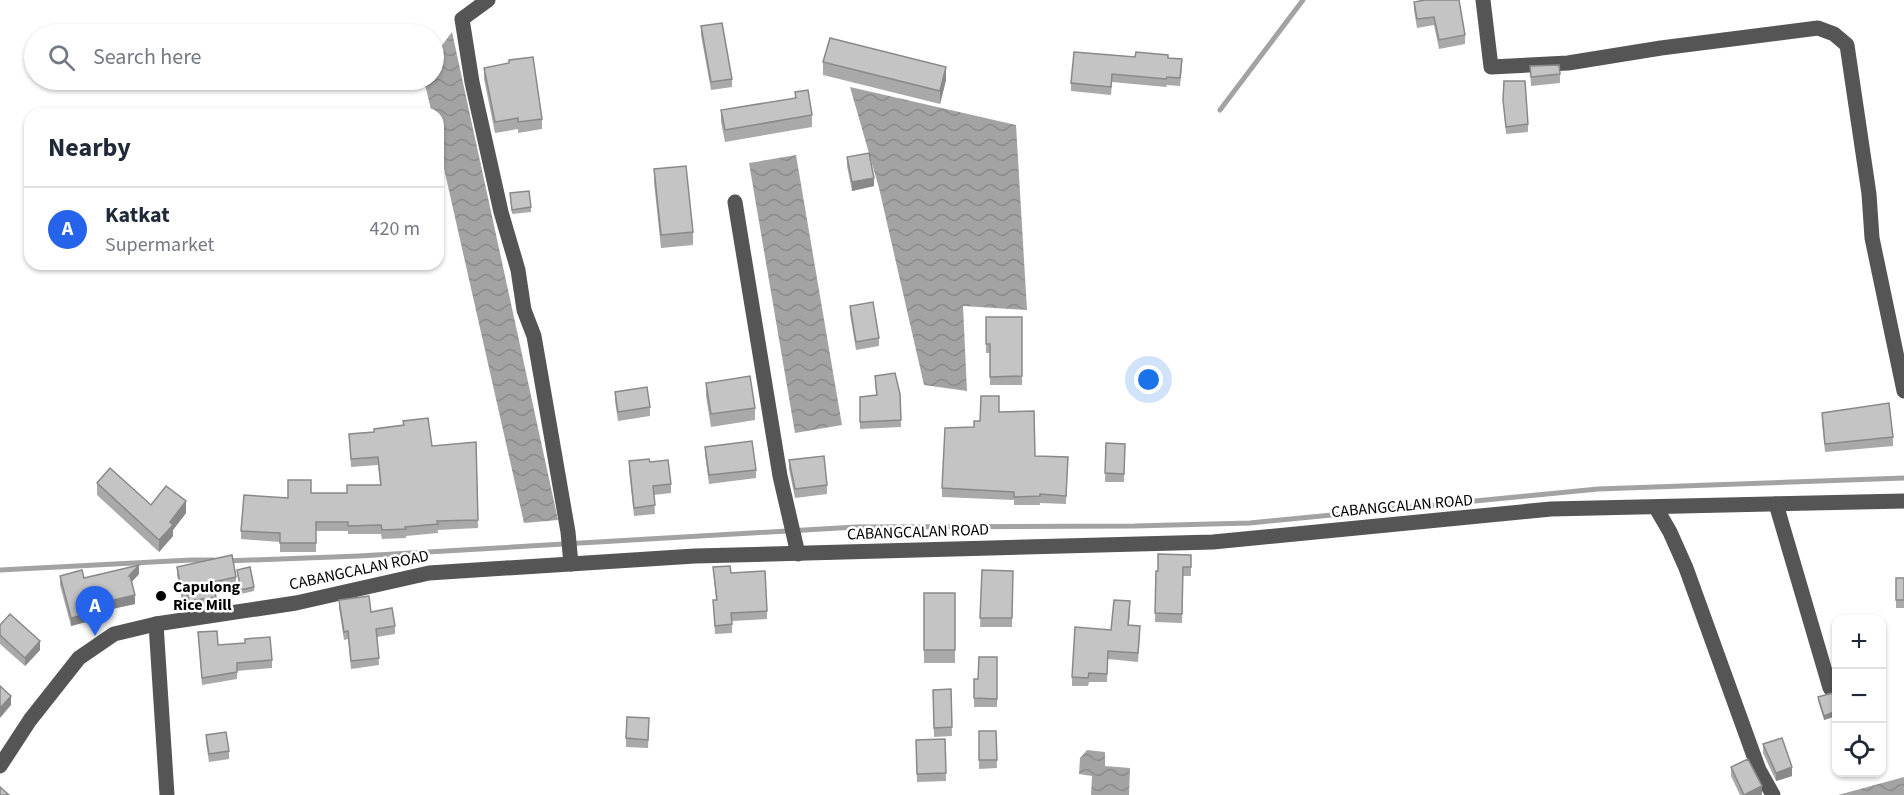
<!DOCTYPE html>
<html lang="en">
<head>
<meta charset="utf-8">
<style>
  :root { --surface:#fff; --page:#f6f6f7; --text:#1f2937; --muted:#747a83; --line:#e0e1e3; --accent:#2563eb }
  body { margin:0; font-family:"Source Sans 3",sans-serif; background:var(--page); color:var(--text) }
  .controls { position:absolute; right:18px; bottom:18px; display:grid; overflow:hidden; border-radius:12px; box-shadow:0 2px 4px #0004 }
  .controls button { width:54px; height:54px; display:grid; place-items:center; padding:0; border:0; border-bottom:2px solid var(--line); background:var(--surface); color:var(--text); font:30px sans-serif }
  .you { position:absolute; left:1149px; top:380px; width:21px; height:21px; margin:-15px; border:4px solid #fff; border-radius:50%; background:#1a73e8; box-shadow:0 0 0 9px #1a73e833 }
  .badge { display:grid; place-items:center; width:39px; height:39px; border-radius:50%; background:var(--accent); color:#fff; font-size:20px; font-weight:700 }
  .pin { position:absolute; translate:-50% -50px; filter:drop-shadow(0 2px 3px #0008) }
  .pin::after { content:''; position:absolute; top:32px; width:21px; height:18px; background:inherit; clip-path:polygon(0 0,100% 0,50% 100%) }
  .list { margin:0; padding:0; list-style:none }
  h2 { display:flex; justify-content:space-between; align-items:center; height:78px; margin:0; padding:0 24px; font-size:26px }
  h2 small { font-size:20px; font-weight:400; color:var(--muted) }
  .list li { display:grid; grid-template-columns:39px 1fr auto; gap:18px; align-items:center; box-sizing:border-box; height:84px; padding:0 24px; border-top:2px solid var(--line) }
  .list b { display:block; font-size:22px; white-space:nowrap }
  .list p { margin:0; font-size:20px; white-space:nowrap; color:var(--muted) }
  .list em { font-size:20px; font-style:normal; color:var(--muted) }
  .icon { flex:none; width:33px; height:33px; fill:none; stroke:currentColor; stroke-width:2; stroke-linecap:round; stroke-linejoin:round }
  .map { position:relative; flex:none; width:1904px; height:795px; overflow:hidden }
  .search { position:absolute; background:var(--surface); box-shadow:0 2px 4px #0004; left:24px; top:24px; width:420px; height:66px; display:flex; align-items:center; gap:15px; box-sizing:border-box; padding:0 21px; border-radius:33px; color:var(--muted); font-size:22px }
  .panel { position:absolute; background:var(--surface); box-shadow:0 2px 4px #0004; left:24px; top:108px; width:420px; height:162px; border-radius:18px }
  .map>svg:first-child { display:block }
  .water { fill:url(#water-waves) }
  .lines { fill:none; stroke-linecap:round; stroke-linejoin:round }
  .stream { stroke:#a3a3a3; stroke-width:5 }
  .minor { stroke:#555; stroke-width:15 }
  .wall { fill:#a9a9a9 }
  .shaded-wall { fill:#898989 }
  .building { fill:#c4c4c4; stroke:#898989; stroke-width:1.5 }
  .poi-dot { fill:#000; stroke:#fff; stroke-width:2 }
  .labels { text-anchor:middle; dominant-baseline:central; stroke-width:5; stroke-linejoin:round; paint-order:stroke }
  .street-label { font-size:16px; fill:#000; stroke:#fff }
  .poi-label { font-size:16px; font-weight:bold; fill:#000; stroke:#fff; text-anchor:start }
</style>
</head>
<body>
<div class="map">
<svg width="1904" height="795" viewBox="0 0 1904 795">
  <defs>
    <pattern id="water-waves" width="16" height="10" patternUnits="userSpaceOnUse" patternTransform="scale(1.5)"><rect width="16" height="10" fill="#a3a3a3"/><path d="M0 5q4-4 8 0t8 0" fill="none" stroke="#8b8b8b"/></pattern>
  </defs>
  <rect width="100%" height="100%" fill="#fff"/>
  <!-- water -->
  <g class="water">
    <path d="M452,32l106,488 -34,3 -86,-381v-28h-6l-8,-34h10v-24z"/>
    <path d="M850,87l166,38 11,185 -64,-4 4,85 -43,-6 -45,-197z"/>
    <path d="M796,155l46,270 -47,8 -46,-270z"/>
    <path d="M1087,750l18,2v14l25,2 -1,27h-38l1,-19 -13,-2 1,-16z"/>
    <path d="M1904,777v18h-66z"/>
  </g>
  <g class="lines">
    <!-- stream -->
    <g class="stream">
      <path d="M1220,110l83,-110"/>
      <path d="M226,561l133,-5 497,-29 278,-1 116,-3 348,-34 306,-11"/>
      <path d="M0,570l191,-10h23"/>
    </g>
    <!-- minor -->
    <g class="minor">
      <path d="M488,0l-26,19 10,63 29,130 17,58 6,40 10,26 34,196 3,32"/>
      <path d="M1483,0l8,67 77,-4 93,-15 157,-20 16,6 13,11 22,149 3,44 32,153"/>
      <path d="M735,202l45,274 18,78"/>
      <path d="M1776,504l54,184"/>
      <path d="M1656,508l14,24 16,36 73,202 14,25"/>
      <path d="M156,624l11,171"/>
      <path d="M0,766l30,-46 49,-62 35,-24 42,-10 140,-21 133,-30 266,-17 518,-14 338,-33 353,-8"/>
    </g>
  </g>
  <!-- wall -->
  <g class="wall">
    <path d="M1414,2l51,33v9l-26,5 -5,-24 -17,3 -3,-18z"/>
    <path d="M701,26l31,53v8l-21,3 -10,-55z"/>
    <path d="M1135,57l33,1 14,9 -2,19 -13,-1 -1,2 -54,-5 -1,13 -40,-4v-8z"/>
    <path d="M823,62l123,18 -6,24 -117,-29z"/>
    <path d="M1530,66l30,8v9l-29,3z"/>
    <path d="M484,68l58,51v10l-24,4v-4l-23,4 -11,-54z"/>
    <path d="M795,92l17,23v12l-87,15 -4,-20v-12l74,-12z"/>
    <path d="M1503,100l25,24v8l-22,2z"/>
    <path d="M847,157l27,29 -22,5 -5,-25z"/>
    <path d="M654,169l39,63v13l-32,3 -7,-66z"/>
    <path d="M510,193l21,14v5l-19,2z"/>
    <path d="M850,306l29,32v8l-23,4 -6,-36z"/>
    <path d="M986,317h36v68h-32v-32h-4z"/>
    <path d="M875,376l25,18 1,33 -41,2v-32l16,-2z"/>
    <path d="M706,383l49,25v12l-44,7 -5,-31z"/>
    <path d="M615,392l35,15v9l-32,5 -3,-20z"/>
    <path d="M999,412l36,44 33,1 -2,47 -26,-1v2h-26v-5l-72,-3v-9l32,-61 6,-6z"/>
    <path d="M1822,413l71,24v9l-68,6 -3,-30z"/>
    <path d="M403,421l29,25 44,-4 2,86 -40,2v3l-32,3v2l-24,1 -1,-5h-33v-3h-32v21h-36v-10l-39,-3v-8l47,-33 23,-5h36l33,-8 -2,-20 -27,2 -2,-33 25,-2 29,-6z"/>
    <path d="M1106,443l19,1 -1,38h-19z"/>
    <path d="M705,447l51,23v8l-47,6 -4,-29z"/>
    <path d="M789,460l38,25v9l-32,4 -6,-29z"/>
    <path d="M629,461l21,1 21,22v9l-17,2 1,19 -21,2 -5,-46z"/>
    <path d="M97,483l54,22 35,8 -13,17v6l-14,16 -62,-57z"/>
    <path d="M1904,523v85h-8v-30h8z"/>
    <path d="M1191,555v21h-8l-1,47 -27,-1 1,-51h2z"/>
    <path d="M177,567l59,10v8l-22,5 2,7v8l-27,4 -2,-9 -5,1 -5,-26z"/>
    <path d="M713,567l18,6 36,38v8l-35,2v12l-17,1 -2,-34h3z"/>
    <path d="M237,570l17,17v4l-13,3z"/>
    <path d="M982,570l31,1 -1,56h-32z"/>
    <path d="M139,574l-7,7 3,23 -42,9v7l-22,6 -11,-41v-9l24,2z"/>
    <rect x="924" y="593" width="31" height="70"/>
    <path d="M339,600l32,12 24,14v8l-18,3 2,28 -28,4 -3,-30 -4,1 -5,-32z"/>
    <path d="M1130,610l-1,15 11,9 -2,28 -30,-3 -1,23h-18l-1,4h-16v-9l39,-47z"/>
    <path d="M0,625l40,25 -15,16 -25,-22z"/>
    <path d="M198,632l20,13 54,15v8l-35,3v8l-35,6z"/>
    <path d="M997,657v50h-23v-28h4z"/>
    <path d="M951,689l1,47 -18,1 -1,-47z"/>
    <path d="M1818,697l18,9v10l-12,4 -6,-19z"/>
    <path d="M649,727l-1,21 -22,-1v-9z"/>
    <path d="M979,731h17l1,37 -18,1z"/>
    <path d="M206,735l23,16v8l-20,3 -3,-19z"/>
    <path d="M945,739l1,42 -29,1 -1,-42z"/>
    <path d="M1763,744l29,32 -16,5 -13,-28z"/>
    <path d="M1731,767l31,28h-22l-9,-19z"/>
  </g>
  <!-- shaded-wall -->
  <g class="shaded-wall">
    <path d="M946,67v13l-6,24v-13z"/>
    <path d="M874,178v8l-22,5v-9z"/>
    <path d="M186,501v12l-13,17v6l-14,16v-12l11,-18z"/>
    <path d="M139,565v9l-10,11v-9z"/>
    <path d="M135,595v9l-42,9v7l-22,6v-8l21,-13z"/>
    <path d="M40,641v9l-15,16v-8z"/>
    <path d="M11,696v9l-11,13v-10z"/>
    <path d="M1836,711v5l-12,4v-4z"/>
    <path d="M1792,767v9l-16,5v-8z"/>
    <path d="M1762,786v9h-18z"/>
  </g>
  <!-- building -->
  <g class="building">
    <path d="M1425,0h34l6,35 -26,5 -5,-23 -17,2 -3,-17z"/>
    <path d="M722,23l10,56 -21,3 -10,-56z"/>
    <path d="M830,38l116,29 -6,24 -117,-29z"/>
    <path d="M1074,52l61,5 1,-5 32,3v3l14,1 -2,19 -13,-1 -1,2 -54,-5 -1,13 -40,-4z"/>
    <path d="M533,57l9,62 -24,3v-4l-23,4 -11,-54 25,-5v-3z"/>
    <path d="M1559,65l1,9 -29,3 -1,-11z"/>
    <path d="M1504,81h21l3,43 -22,3 -3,-27z"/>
    <path d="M808,90l4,25 -87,15 -4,-20 75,-12 -1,-6z"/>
    <path d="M869,153l5,25 -22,4 -5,-25z"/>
    <path d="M686,166l7,66 -32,3 -7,-66z"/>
    <path d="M529,191l2,16 -19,3 -2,-17z"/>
    <path d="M873,302l6,36 -23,4 -6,-36z"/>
    <path d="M986,317h36v59l-32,1v-33h-4z"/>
    <path d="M895,373l5,21 1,26 -41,2v-25l17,-2 -2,-19z"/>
    <path d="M750,376l5,32 -44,6 -5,-31z"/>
    <path d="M647,387l3,20 -32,5 -3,-20z"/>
    <path d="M981,396h18v16l35,-1 1,45 33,1 -2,39 -26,-2v2l-26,1v-5l-72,-4 3,-60 29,-1v-6h6z"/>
    <path d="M1889,403l4,34 -68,7 -3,-31z"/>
    <path d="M428,418l4,28 44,-4 2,78 -41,1 1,3 -33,3 1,2 -24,1 -1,-5 -33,1v-4h-32v21h-36v-10l-39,-2 3,-36 44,3v-18h23v13h36v-8h34l-3,-28 -27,2 -2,-25 25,-2v-3l30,-4 -1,-4z"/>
    <path d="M752,441l4,29 -47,5 -4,-28z"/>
    <path d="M1106,443l19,1 -1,30 -19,-1z"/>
    <path d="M824,456l3,29 -32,4 -6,-29z"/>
    <path d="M649,459l1,3 18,-2 3,24 -18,2 2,19 -21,3 -5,-47z"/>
    <path d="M110,468l41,37 15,-19 20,15 -16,21 3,3 -14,15 -62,-57z"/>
    <path d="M1158,554l33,1v12h-8l-1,47 -27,-1 1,-42h2z"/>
    <path d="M232,555l4,22 -23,5 3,15 -27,4 -2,-9 -5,1 -5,-26z"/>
    <path d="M139,565l-10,11h1l5,19 -43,10 1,7 -22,6 -11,-42 22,-6 2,8z"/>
    <path d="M730,566l1,7 34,-2 2,40 -36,2 1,11 -17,2 -2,-26h4l-4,-33z"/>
    <path d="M250,567l4,20 -13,3 -4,-20z"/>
    <path d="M982,570l31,1 -1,47h-32z"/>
    <rect x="1896" y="578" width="8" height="22"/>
    <rect x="924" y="593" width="31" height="57"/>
    <path d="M369,596l2,16 21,-4 3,18 -19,3 3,29 -28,3 -3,-30 -4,1 -5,-32z"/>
    <path d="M1114,600l16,1 -2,24 12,1 -2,27 -30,-2 -1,23 -18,-1 -1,5 -16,-1 3,-50 36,3z"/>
    <path d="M10,614l30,27 -15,17 -25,-23v-10z"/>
    <path d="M217,631l1,14 27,-2v-4l25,-2 2,23 -35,3v9l-35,6 -4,-46z"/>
    <path d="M979,657h18v42l-23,-1v-19h4z"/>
    <path d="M0,686l11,10 -11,12z"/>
    <path d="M951,689l1,38 -18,1 -1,-38z"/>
    <path d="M1832,693l4,13v5l-12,5 -6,-19z"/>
    <path d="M627,717l22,1 -1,22 -22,-2z"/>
    <path d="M979,731h17l1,29h-18z"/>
    <path d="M226,732l3,19 -20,3 -3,-19z"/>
    <path d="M1782,738l10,29 -16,6 -13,-29z"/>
    <path d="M945,739l1,34 -29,1 -1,-34z"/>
    <path d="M1748,759l14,27 -18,9 -13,-28z"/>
    <path d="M0,787l9,8h-9z"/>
  </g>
  <!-- markers -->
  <circle class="poi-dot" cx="161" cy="596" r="6"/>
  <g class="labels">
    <!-- street labels -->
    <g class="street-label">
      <text transform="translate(1402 506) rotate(-5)">CABANGCALAN ROAD</text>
      <text transform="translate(918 532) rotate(-2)">CABANGCALAN ROAD</text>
      <text transform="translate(359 570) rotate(-12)">CABANGCALAN ROAD</text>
    </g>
    <!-- poi labels -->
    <g class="poi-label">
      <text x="173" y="587">Capulong<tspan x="173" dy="18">Rice Mill</tspan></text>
    </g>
  </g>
</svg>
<div class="controls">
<button>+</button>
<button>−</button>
<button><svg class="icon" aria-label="locate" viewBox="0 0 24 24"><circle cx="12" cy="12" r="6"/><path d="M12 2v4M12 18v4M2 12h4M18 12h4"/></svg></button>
</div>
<div class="you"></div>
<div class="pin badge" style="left:95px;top:636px">A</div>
<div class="search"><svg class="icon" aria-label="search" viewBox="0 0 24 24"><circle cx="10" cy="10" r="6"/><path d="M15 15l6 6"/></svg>Search here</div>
<section class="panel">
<h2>Nearby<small></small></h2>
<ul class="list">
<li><span class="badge">A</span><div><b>Katkat</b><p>Supermarket</p></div><em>420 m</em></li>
</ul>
</section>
</div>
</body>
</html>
